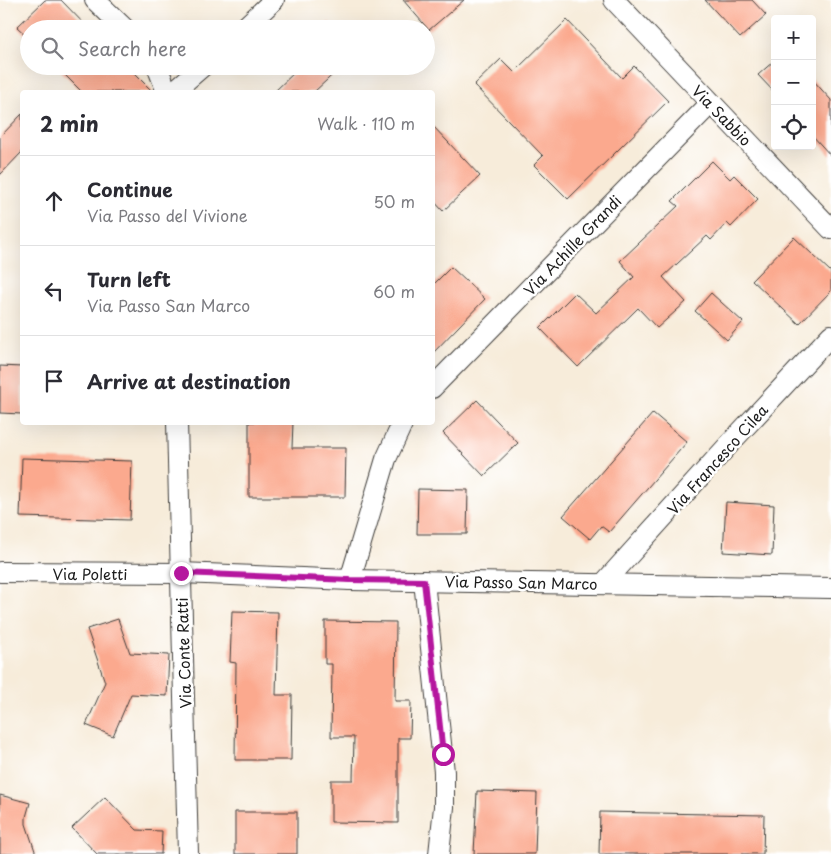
<!DOCTYPE html>
<html lang="en">
<head>
<meta charset="utf-8">
<style>
  :root { --surface:#fff; --page:#f7f7f7; --text:#2b2b33; --muted:#7c7c81; --line:#e1e1e2 }
  body { margin:0; font-family:"Playpen Sans",sans-serif; background:var(--page); color:var(--text) }
  .controls { position:absolute; right:15px; top:15px; display:grid; overflow:hidden; border-radius:5px; box-shadow:0 5px 20px #0002 }
  .controls button { width:45px; height:45px; display:grid; place-items:center; padding:0; border:0; border-bottom:1px solid var(--line); background:var(--surface); color:var(--text); font:25px sans-serif }
  .stop { position:absolute; width:15px; height:15px; margin:-11px; border:4px solid #b5179e; border-radius:50%; background:#fff }
  .stop.end { background:#b5179e; border-color:#fff; box-shadow:0 1px 5px #0008 }
  .list { margin:0; padding:0; list-style:none }
  h2 { display:flex; justify-content:space-between; align-items:center; height:65px; margin:0; padding:0 20px; font-size:21px }
  h2 small { font-size:16px; font-weight:400; color:var(--muted) }
  .list li { display:grid; grid-template-columns:32px 1fr auto; gap:15px; align-items:center; box-sizing:border-box; height:90px; padding:0 20px; border-top:1px solid var(--line) }
  .list b { display:block; font-size:19px; white-space:nowrap }
  .list p { margin:0; font-size:16px; white-space:nowrap; color:var(--muted) }
  .list em { font-size:16px; font-style:normal; color:var(--muted) }
  .icon { flex:none; width:28px; height:28px; fill:none; stroke:currentColor; stroke-width:2; stroke-linecap:round; stroke-linejoin:round }
  .map { position:relative; flex:none; width:831px; height:854px; overflow:hidden }
  .search { position:absolute; background:var(--surface); box-shadow:0 5px 20px #0002; left:20px; top:20px; width:415px; height:55px; display:flex; align-items:center; gap:12px; box-sizing:border-box; padding:0 18px; border-radius:28px; color:var(--muted); font-size:19px }
  .panel { position:absolute; background:var(--surface); box-shadow:0 5px 20px #0002; left:20px; top:90px; width:415px; height:335px; border-radius:5px }
  .map>svg:first-child { display:block }
  .building { fill:#fba98e }
  .lines { fill:none; stroke-linecap:round; stroke-linejoin:round }
  .street-casing { stroke:#3d3b38; stroke-width:22 }
  .street { stroke:#fff; stroke-width:20 }
  .route { stroke:#b5179e; stroke-width:6 }
  .labels { text-anchor:middle; dominant-baseline:central; stroke-width:5; stroke-linejoin:round; paint-order:stroke }
  .street-label { font-size:15px; fill:#1c1c1c; stroke:#fff }
</style>
</head>
<body>
<div class="map">
<svg width="831" height="854" viewBox="0 0 831 854">
  <rect width="100%" height="100%" fill="#fff"/>
  <filter id="ink" filterUnits="userSpaceOnUse"><feTurbulence type="fractalNoise" baseFrequency=".02" numOctaves="2"/><feDisplacementMap in="SourceGraphic" scale="10" xChannelSelector="R" yChannelSelector="G"/><feConvolveMatrix kernelMatrix="1 2 1 2 8 2 1 2 1" color-interpolation-filters="sRGB"/></filter>
  <filter id="wash" filterUnits="userSpaceOnUse"><feTurbulence type="fractalNoise" baseFrequency=".0096" numOctaves="4" result="noise"/><feDisplacementMap in="SourceGraphic" scale="20" xChannelSelector="R" yChannelSelector="G"/><feGaussianBlur stdDeviation="1.12" result="paint"/><feColorMatrix in="noise" values="0 0 0 0 0 0 0 0 0 0 0 0 0 0 0 0 0 1.4 0 .05"/><feComposite in="paint" operator="in"/></filter>
  <g filter="url(#wash)">
    <rect width="100%" height="100%" fill="#f7ecda"/>
    <g id="blocks">
      <!-- building -->
      <g class="building">
        <path d="M45,0h16l28,29h-60v9l-12,-11z"/>
        <path d="M403,0h61l-35,30z"/>
        <path d="M705,0h47l14,15 -26,23z"/>
        <path d="M567,20l55,58 12,-12 34,35 -100,98 -34,-34 9,-9 -69,-71 27,-26 13,13z"/>
        <path d="M329,22l7,7h-14z"/>
        <path d="M775,60v33l-17,-18z"/>
        <path d="M56,66h71l26,26h-71z"/>
        <path d="M295,66h47l-28,26h-40l24,-23z"/>
        <path d="M812,79l19,21v56l-19,-21z"/>
        <path d="M22,114v38l-22,23v-38z"/>
        <path d="M432,125l48,51 -37,35 -11,-12z"/>
        <path d="M712,161l18,18 4,-4 24,24 -27,28 -4,-4 -16,17 -4,-4 -44,41 23,25 -29,26 -19,-20 -60,59 -38,-39 35,-35 21,20 38,-36 -14,-16 58,-55 -6,-5z"/>
        <path d="M794,237l37,35v19l-32,33 -47,-44z"/>
        <path d="M451,267l34,32 -53,55v-68z"/>
        <path d="M711,293l32,29 -16,18 -32,-29z"/>
        <path d="M0,366l22,1v47l-22,-1z"/>
        <path d="M477,400l41,43 -34,33 -41,-43z"/>
        <path d="M653,413l34,29 -78,90 -8,-6 -11,13 -27,-23z"/>
        <path d="M249,422h44l-1,26h54l-1,49h-96z"/>
        <path d="M22,458l110,3 -2,59 -110,-3z"/>
        <path d="M418,489l50,1 -1,44h-50z"/>
        <path d="M726,502l48,3 -2,50 -49,-3z"/>
        <path d="M232,611l46,1 -2,83h16l-1,65h-56l1,-97 -6,-1z"/>
        <path d="M118,619l12,34 39,2 -2,41 -36,-2 -18,42 -27,-11 19,-43 -18,-53z"/>
        <path d="M325,621l71,1 -1,79h16l-1,37h-12v85l-67,-1v-42h22l1,-43h-23l1,-73h-7z"/>
        <path d="M477,791l60,2 -2,61h-61z"/>
        <path d="M0,795l30,8 -4,14v7l10,30h-36z"/>
        <path d="M105,797l32,33 25,1 -1,23h-64l-25,-26z"/>
        <rect x="235" y="812" width="62" height="42"/>
        <path d="M600,812l164,3 -1,39h-164z"/>
      </g>
    </g>
  </g>
  <g filter="url(#ink)">
    <use href="#blocks" fill-opacity="0" stroke="#3d3b38" stroke-width="1"/>
    <g class="lines">
      <defs>
        <g id="street">
          <path d="M95,0l30,29"/>
          <path d="M614,0l217,229"/>
          <path d="M243,29l31,-29"/>
          <path d="M157,66l10,26"/>
          <path d="M173,92l30,-26"/>
          <path d="M432,388l279,-285"/>
          <path d="M177,422l11,432"/>
          <path d="M0,572l181,1 169,7 481,8"/>
          <path d="M350,580l36,-121 17,-37"/>
          <path d="M424,581l20,191v35l-5,47"/>
          <path d="M604,583l129,-143 98,-105"/>
        </g>
      </defs>
      <!-- street casing -->
      <use href="#street" class="street-casing"/>
      <!-- street -->
      <use href="#street" class="street"/>
    </g>
  </g>
  <g class="lines" filter="url(#ink)">
    <!-- route -->
    <path class="route" d="M181,573l169,7 74,1 19,173"/>
  </g>
  <g class="labels">
    <!-- street labels -->
    <g class="street-label">
      <text transform="translate(722 115) rotate(46)">Via Sabbio</text>
      <text transform="translate(572 245) rotate(-46)">Via Achille Grandi</text>
      <text transform="translate(717 459) rotate(-48)">Via Francesco Cilea</text>
      <text x="90" y="573">Via Poletti</text>
      <text transform="translate(521 582) rotate(1)">Via Passo San Marco</text>
      <text transform="translate(183 653) rotate(-92)">Via Conte Ratti</text>
    </g>
  </g>
</svg>
<div class="controls">
<button>+</button>
<button>−</button>
<button><svg class="icon" aria-label="locate" viewBox="0 0 24 24"><circle cx="12" cy="12" r="6"/><path d="M12 2v4M12 18v4M2 12h4M18 12h4"/></svg></button>
</div>
<div class="stop" style="left:443px;top:754px"></div>
<div class="stop end" style="left:181px;top:573px"></div>
<div class="search"><svg class="icon" aria-label="search" viewBox="0 0 24 24"><circle cx="10" cy="10" r="6"/><path d="M15 15l6 6"/></svg>Search here</div>
<section class="panel">
<h2>2 min<small>Walk · 110 m</small></h2>
<ul class="list">
<li><svg class="icon" aria-label="ahead" viewBox="0 0 24 24"><path d="M12 20V5M6 11l6-6 6 6"/></svg><div><b>Continue</b><p>Via Passo del Vivione</p></div><em>50 m</em></li>
<li><svg class="icon" aria-label="left" viewBox="0 0 24 24"><path d="M17 20v-9H6M10 6l-5 5 5 5"/></svg><div><b>Turn left</b><p>Via Passo San Marco</p></div><em>60 m</em></li>
<li><svg class="icon" aria-label="arrive" viewBox="0 0 24 24"><path d="M6 21V4h12l-3 4 3 4H6"/></svg><div><b>Arrive at destination</b></div></li>
</ul>
</section>
</div>
</body>
</html>
